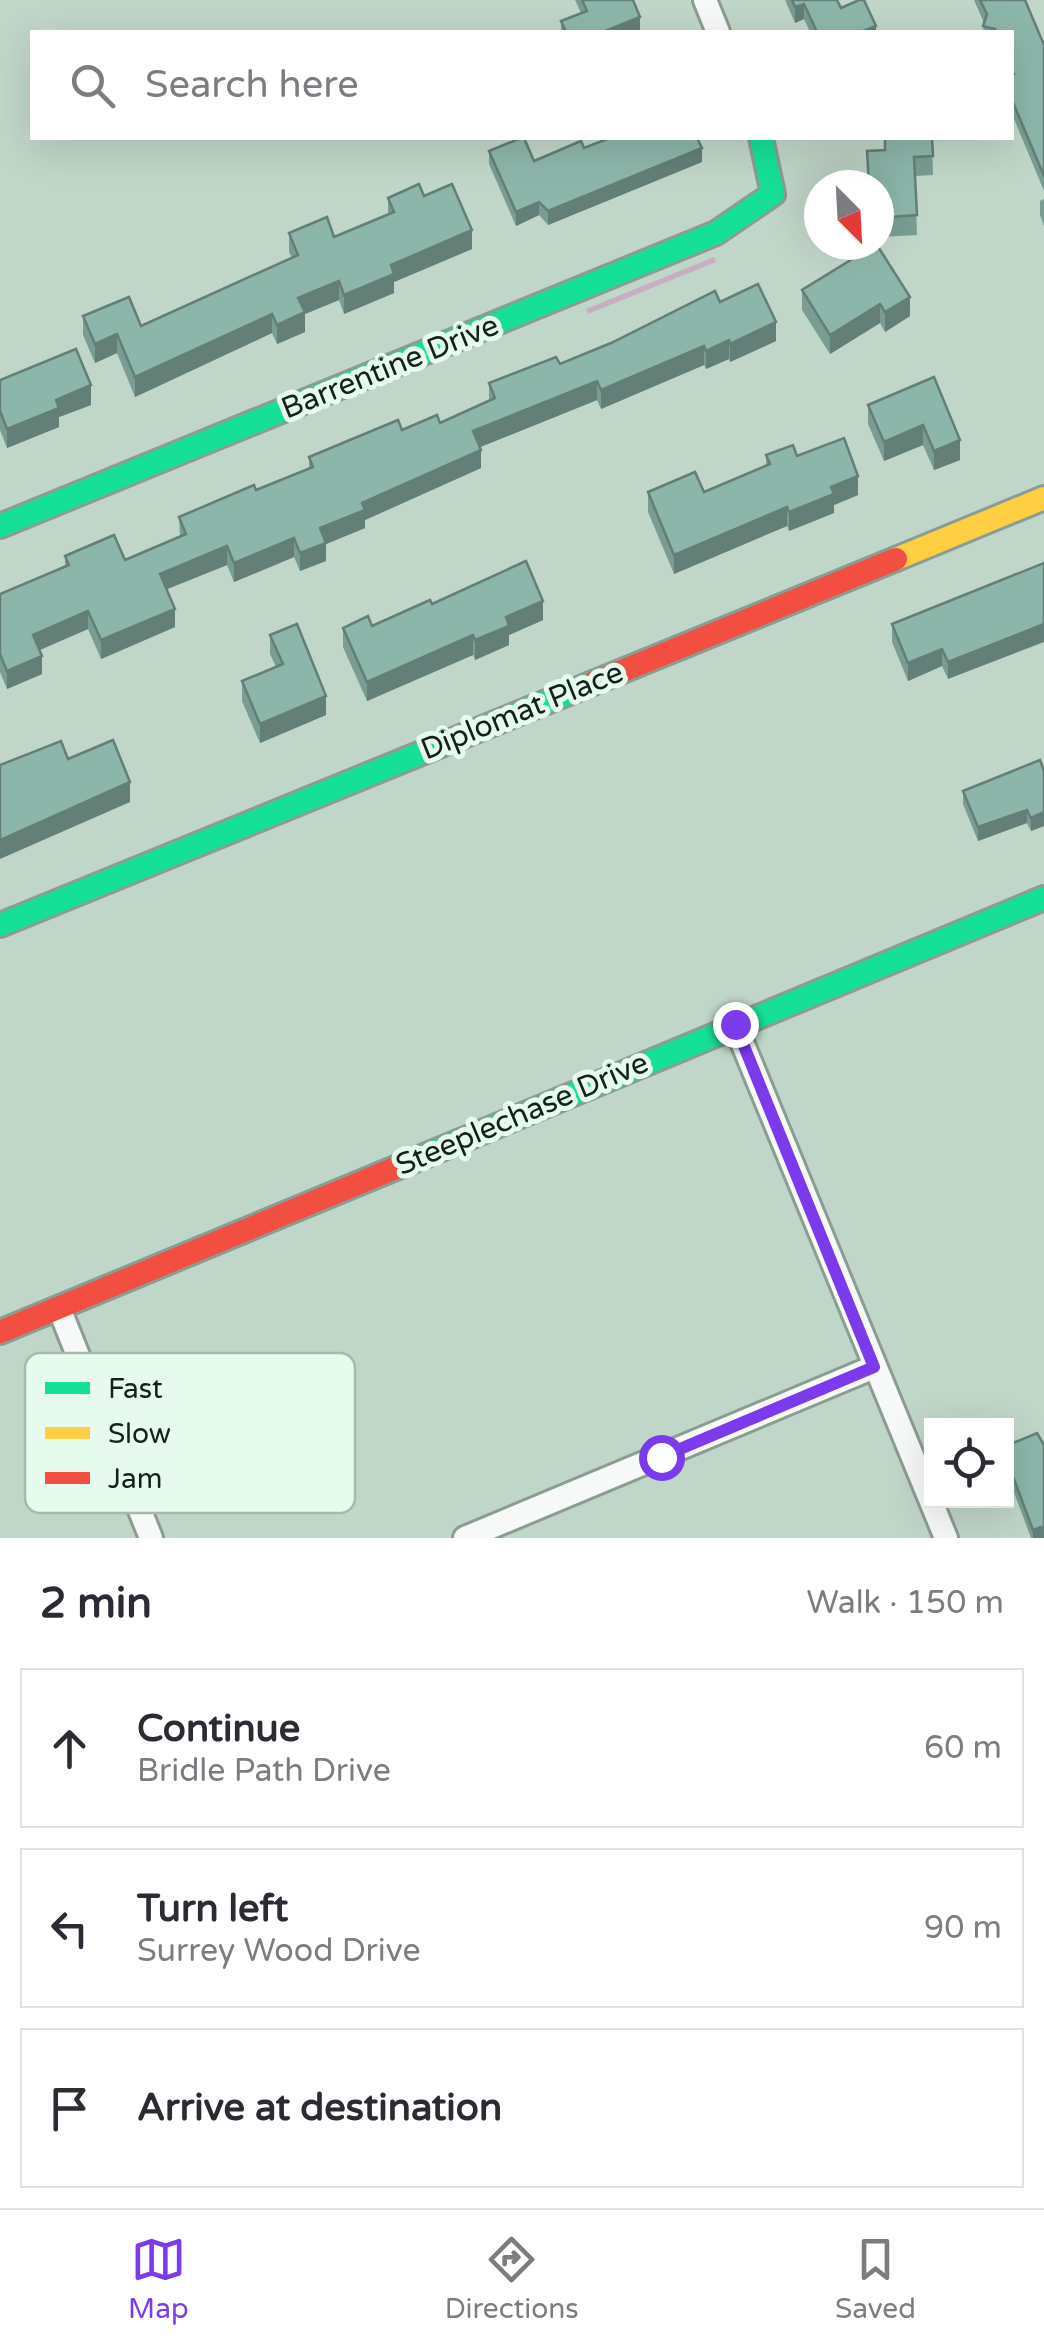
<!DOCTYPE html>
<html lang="en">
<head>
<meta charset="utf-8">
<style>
  :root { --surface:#fff; --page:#f7f7f7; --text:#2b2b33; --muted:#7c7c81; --line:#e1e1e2; --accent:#7c3aed }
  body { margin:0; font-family:"Varela Round",sans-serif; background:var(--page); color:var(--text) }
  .controls { position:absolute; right:30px; bottom:30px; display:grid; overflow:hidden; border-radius:0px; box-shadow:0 10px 40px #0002 }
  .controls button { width:90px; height:90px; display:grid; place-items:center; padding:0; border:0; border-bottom:2px solid var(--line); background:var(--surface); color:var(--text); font:50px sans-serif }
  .compass { position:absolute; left:804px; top:170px; width:90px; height:90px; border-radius:50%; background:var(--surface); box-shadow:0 10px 40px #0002; rotate:156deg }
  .stop { position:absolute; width:30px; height:30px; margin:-22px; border:8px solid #7c3aed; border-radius:50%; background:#fff }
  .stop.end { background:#7c3aed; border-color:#fff; box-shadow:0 2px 10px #0008 }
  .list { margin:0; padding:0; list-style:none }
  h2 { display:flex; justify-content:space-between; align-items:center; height:130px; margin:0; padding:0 40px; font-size:42px }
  h2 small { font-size:32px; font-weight:400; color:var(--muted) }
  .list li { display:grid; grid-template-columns:65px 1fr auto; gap:30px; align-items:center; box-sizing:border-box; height:160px; margin:0 20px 20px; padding:0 20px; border:2px solid var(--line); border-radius:0px }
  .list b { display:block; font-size:38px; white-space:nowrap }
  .list p { margin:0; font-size:32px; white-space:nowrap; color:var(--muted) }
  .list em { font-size:32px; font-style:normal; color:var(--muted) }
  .icon { flex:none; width:55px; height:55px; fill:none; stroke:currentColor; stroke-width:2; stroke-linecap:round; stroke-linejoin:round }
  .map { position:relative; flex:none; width:1044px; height:1538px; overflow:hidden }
  .search { position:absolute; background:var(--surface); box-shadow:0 10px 40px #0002; left:30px; right:30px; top:30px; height:110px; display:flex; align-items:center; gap:25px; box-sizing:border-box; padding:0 35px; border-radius:0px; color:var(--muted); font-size:38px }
  .sheet { height:670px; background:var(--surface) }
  nav { display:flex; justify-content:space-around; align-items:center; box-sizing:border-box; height:140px; border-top:2px solid var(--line); background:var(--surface); font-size:28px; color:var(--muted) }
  nav a { display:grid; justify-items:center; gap:5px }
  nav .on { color:var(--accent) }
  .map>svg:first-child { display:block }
  .green { fill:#c8aec2 }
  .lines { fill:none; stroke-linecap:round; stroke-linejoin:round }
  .street-casing { stroke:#8b9c92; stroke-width:28 }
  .fast-casing { stroke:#8b9c92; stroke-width:28 }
  .slow-casing { stroke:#8b9c92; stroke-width:28 }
  .jam-casing { stroke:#8b9c92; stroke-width:28 }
  .street { stroke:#f6f9f7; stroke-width:22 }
  .fast { stroke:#16e098; stroke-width:22 }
  .slow { stroke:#ffcf43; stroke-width:22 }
  .jam { stroke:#f24e42; stroke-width:22 }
  .wall { fill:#799d92 }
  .shaded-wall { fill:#637f77 }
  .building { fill:#8db6aa; stroke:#637f77; stroke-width:2.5 }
  .route { stroke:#7c3aed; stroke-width:12 }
  .labels { text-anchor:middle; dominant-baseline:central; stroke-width:10; stroke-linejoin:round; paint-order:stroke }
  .street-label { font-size:30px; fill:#132219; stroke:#e6faed }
  .key { fill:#e6faed; stroke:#a7b9ad; stroke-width:2.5 }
  .key-label { font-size:28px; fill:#132219 }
</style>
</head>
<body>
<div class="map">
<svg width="1044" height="1538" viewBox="0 0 1044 1538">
  <rect width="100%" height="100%" fill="#c0d6c8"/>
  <!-- green -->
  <path class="green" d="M714,257l2,5 -128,52 -2,-5z"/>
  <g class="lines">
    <defs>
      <g id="street">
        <path d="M705,0l13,32"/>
        <path d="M735,1025l211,513"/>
        <path d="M59,1308l92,230"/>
        <path d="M465,1538l409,-171"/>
      </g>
      <g id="fast">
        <path d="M0,526l716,-293 57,-39 -12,-56"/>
        <path d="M0,925l593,-242"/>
        <path d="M398,1167l646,-269"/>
      </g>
      <path id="slow" d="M896,559l148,-61"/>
      <g id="jam">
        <path d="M593,683l303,-124"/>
        <path d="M0,1332l398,-165"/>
      </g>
    </defs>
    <!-- street casing -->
    <use href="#street" class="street-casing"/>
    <!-- fast casing -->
    <use href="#fast" class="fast-casing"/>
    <!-- slow casing -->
    <use href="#slow" class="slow-casing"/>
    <!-- jam casing -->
    <use href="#jam" class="jam-casing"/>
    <!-- street -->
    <use href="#street" class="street"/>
    <!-- fast -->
    <use href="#fast" class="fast"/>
    <!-- slow -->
    <use href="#slow" class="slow"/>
    <!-- jam -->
    <use href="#jam" class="jam"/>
  </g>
  <!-- wall -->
  <g class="wall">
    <path d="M575,0h58l7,32h-79v-11l20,-8z"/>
    <path d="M785,0h52l4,8 35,24h-66l-6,-13 -9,4z"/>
    <path d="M974,0h51l19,45v146l-32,-77v-82h-29l1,-9z"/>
    <path d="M884,138h48l1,37 -18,1 2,59 -38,2v-52h-11l-1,-34 17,-1z"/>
    <path d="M584,148l118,14 -154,63 -9,-10 -23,11 -27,-62v-13l45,10z"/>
    <path d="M424,196l48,53 -78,33v11l-50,21 -5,-14 -34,14v18l-28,12 -5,-11 -137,64 -18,-44 -22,10 -12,-28v-19l58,10 151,-68 -3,-6v-19l45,4 54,-22v-17z"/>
    <path d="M1044,199v27l-4,-11v-14z"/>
    <path d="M875,245l35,71 -25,16 -5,-9 -50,31 -28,-44v-20z"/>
    <path d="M720,302l56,39 -46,21 -1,-3 -23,10 -2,-4 -103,44 -4,-9 -117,47 1,21 -116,52v8l-39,16v17l-26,10 -6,-14 -60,25 -7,-17 -60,24 8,38 -74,32 -13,-30 -49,21 3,24 -35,15 -7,-17v-78l65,-28v-10l60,4 55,-23 -1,-20 77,-27 53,-21v-12l93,-27 38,-7 49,-22v-18l71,-19z"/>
    <path d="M934,377l26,83 -26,10 -11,-25 -39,16 -16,-37v-19z"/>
    <path d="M0,380l91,25 -32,12v10l-52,21 -7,-18z"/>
    <path d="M766,455l31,1 61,39 -24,10v8l-45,18 -2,-5 -113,48 -26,-62v-20h56l62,-26z"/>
    <path d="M1044,563l-96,116 -6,-13 -34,15 -16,-39v-18z"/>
    <path d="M432,604l111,16 -34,15v10l-34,15 -2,-5 -106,46 -24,-54v-19l29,-2z"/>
    <path d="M270,635l56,80 -66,28 -18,-42v-20l34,-14 -6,-13z"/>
    <path d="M1044,771v55l-13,5 -4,-8 -49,18 -15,-37v-13z"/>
    <path d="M1006,1446l38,92h-13l-25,-67z"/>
  </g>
  <!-- shaded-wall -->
  <g class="shaded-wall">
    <path d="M804,4v15l-9,4v-16z"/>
    <path d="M640,17v15h-37z"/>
    <path d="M876,26v6h-15z"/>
    <path d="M702,148v14l-154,63v-14z"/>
    <path d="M539,202v13l-23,11v-14z"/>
    <path d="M472,230v19l-78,33v11l-50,21v-19l47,-30z"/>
    <path d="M339,281v19l-34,14v18l-28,12v-19l21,-27z"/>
    <path d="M910,297v19l-25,16v-20z"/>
    <path d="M880,304v19l-50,31v-19z"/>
    <path d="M272,314v19l-137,64v-20z"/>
    <path d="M776,322v19l-46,21v-18z"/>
    <path d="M117,334v19l-22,10v-19z"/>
    <path d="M729,340v19l-23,10v-18z"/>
    <path d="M704,346v19l-103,44v-19z"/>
    <path d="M597,381v19l-124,50v-19z"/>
    <path d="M91,385v20l-32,12v10l-52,21v-19l49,-29z"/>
    <path d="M923,425v20l-39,16v-19z"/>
    <path d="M960,440v20l-26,10v-19z"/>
    <path d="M481,450v18l-116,52v8l-39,16v17l-26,10v-18l20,-25 42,-25z"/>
    <path d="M858,476v19l-24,10v8l-45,18v-19l42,-25z"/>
    <path d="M787,507v19l-113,48v-19z"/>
    <path d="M294,538v19l-60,25v-19z"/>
    <path d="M227,546v19l-67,27v-18z"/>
    <path d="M543,601v19l-34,15v10l-34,15v-20l31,-23z"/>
    <path d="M175,609v18l-74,32v-19z"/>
    <path d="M88,611v18l-55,24v-18z"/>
    <path d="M1044,624v18l-96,37v-17z"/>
    <path d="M473,635v20l-106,46v-19z"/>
    <path d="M942,649v17l-34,15v-18z"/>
    <path d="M42,656v18l-35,15v-18z"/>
    <path d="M326,696v19l-66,28v-19z"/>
    <path d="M130,782v20l-130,57v-19z"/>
    <path d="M1027,810v13l-49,18v-14z"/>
    <path d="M1044,812v14l-13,5v-13z"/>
    <path d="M1044,1526v12h-11v-8z"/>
  </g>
  <!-- building -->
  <g class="building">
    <path d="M582,0h51l7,17 -37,15h-37l-5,-11 26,-10z"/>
    <path d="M792,0h45l4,8 18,-8h5l12,26 -15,6h-44l-13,-28 -9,3z"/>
    <path d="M980,0h45l19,45v131l-32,-76v-25l2,-1 -2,-5v-37h-16l-1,-3 -12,-3 4,-12z"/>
    <path d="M521,138h3l10,23 47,-20 3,7 26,-10h87l5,10 -154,63 -9,-9 -23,10 -27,-61z"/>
    <path d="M885,138h47l1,18 -19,1 3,58 -38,3v-33h-10l-2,-34 18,-1z"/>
    <path d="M419,184l5,12 28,-12 20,46 -81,35 3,9 -50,21 -5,-14 -41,17 7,14 -28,13 -5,-11 -137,63 -18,-43 -22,10 -12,-28 46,-19 12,29 157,-71 -9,-22 38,-16 7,20 60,-25 -6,-14z"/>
    <path d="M875,245h2l33,52 -25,15 -5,-8 -50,31 -28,-45z"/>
    <path d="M758,284l18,38 -46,22 -1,-4 -23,11 -2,-5 -103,44 -4,-9 -124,50 8,19 -119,53 3,7 -45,18 6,15 -26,10 -6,-15 -60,25 -7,-17 -67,28 15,35 -74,31 -13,-29 -55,24 9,21 -35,15 -7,-17v-60l69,-29 -4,-9 49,-21 11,25 61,-26 -7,-17 75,-32 2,5 57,-23 -4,-10 89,-37 4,10 35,-15 3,8 55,-25 -6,-15 67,-26 4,7 51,-21 104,-52 5,11z"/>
    <path d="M76,349l15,36 -35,15 3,8 -52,21 -7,-18v-31z"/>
    <path d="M934,377l26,63 -26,11 -11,-26 -39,17 -16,-37z"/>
    <path d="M844,438l14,38 -27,11 3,7 -45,18 -2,-5 -113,48 -26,-63 47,-20 9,20 66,-28 -4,-9 27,-10 4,11z"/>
    <path d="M526,561l17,40 -37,16 3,9 -34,14 -2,-5 -106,47 -24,-54 25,-12 4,10 58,-26 2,4z"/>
    <path d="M1044,563v61l-96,38 -6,-13 -34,14 -16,-39z"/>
    <path d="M297,624l29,72 -66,28 -18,-43 41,-17 -13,-29z"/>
    <path d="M113,740l17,42 -130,58v-75l61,-24 7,18z"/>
    <path d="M1040,760l4,11v41l-13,6 -4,-8 -49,17 -15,-36z"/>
    <path d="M1037,1433l7,12v81l-11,4 -27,-72v-12z"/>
  </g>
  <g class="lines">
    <!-- route -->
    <path class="route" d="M661,1457l213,-90 -139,-343"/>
  </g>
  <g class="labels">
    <!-- street labels -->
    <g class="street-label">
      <text transform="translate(390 367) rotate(-22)">Barrentine Drive</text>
      <text transform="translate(522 711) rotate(-22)">Diplomat Place</text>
      <text transform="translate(522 1114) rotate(-23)">Steeplechase Drive</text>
    </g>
  </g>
  <!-- legend -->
  <rect x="25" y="1353" width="330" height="160" rx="15" class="key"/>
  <rect x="45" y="1382" width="45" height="12" fill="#16e098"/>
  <rect x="45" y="1427" width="45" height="12" fill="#ffcf43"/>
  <rect x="45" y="1472" width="45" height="12" fill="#f24e42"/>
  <g class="key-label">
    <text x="108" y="1398">Fast</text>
    <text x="108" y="1443">Slow</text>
    <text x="108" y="1488">Jam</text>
  </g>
</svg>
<div class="controls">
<button><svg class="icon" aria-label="locate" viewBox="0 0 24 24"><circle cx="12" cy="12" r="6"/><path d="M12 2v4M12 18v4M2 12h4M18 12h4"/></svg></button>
</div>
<svg class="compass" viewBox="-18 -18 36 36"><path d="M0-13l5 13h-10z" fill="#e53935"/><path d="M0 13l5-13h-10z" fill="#7c7c81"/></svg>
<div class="stop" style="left:661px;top:1457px"></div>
<div class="stop end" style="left:735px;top:1024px"></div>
<div class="search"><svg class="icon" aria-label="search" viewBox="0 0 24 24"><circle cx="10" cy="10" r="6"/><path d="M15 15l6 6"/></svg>Search here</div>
</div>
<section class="sheet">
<h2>2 min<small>Walk · 150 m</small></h2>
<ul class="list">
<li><svg class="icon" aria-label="ahead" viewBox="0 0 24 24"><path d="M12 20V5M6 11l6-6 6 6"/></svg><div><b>Continue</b><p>Bridle Path Drive</p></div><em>60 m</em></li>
<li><svg class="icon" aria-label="left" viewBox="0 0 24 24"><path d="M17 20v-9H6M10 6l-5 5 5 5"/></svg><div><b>Turn left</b><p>Surrey Wood Drive</p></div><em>90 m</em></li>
<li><svg class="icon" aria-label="arrive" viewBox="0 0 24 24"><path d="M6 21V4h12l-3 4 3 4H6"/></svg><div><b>Arrive at destination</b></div></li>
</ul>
</section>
<nav>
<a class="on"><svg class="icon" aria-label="map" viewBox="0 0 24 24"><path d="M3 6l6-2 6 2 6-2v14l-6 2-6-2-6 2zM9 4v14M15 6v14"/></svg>Map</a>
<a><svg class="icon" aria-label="directions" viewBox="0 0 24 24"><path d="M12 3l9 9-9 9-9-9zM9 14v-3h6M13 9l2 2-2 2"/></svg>Directions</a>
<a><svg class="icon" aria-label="saved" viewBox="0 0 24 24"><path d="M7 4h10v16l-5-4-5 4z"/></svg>Saved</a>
</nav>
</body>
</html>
